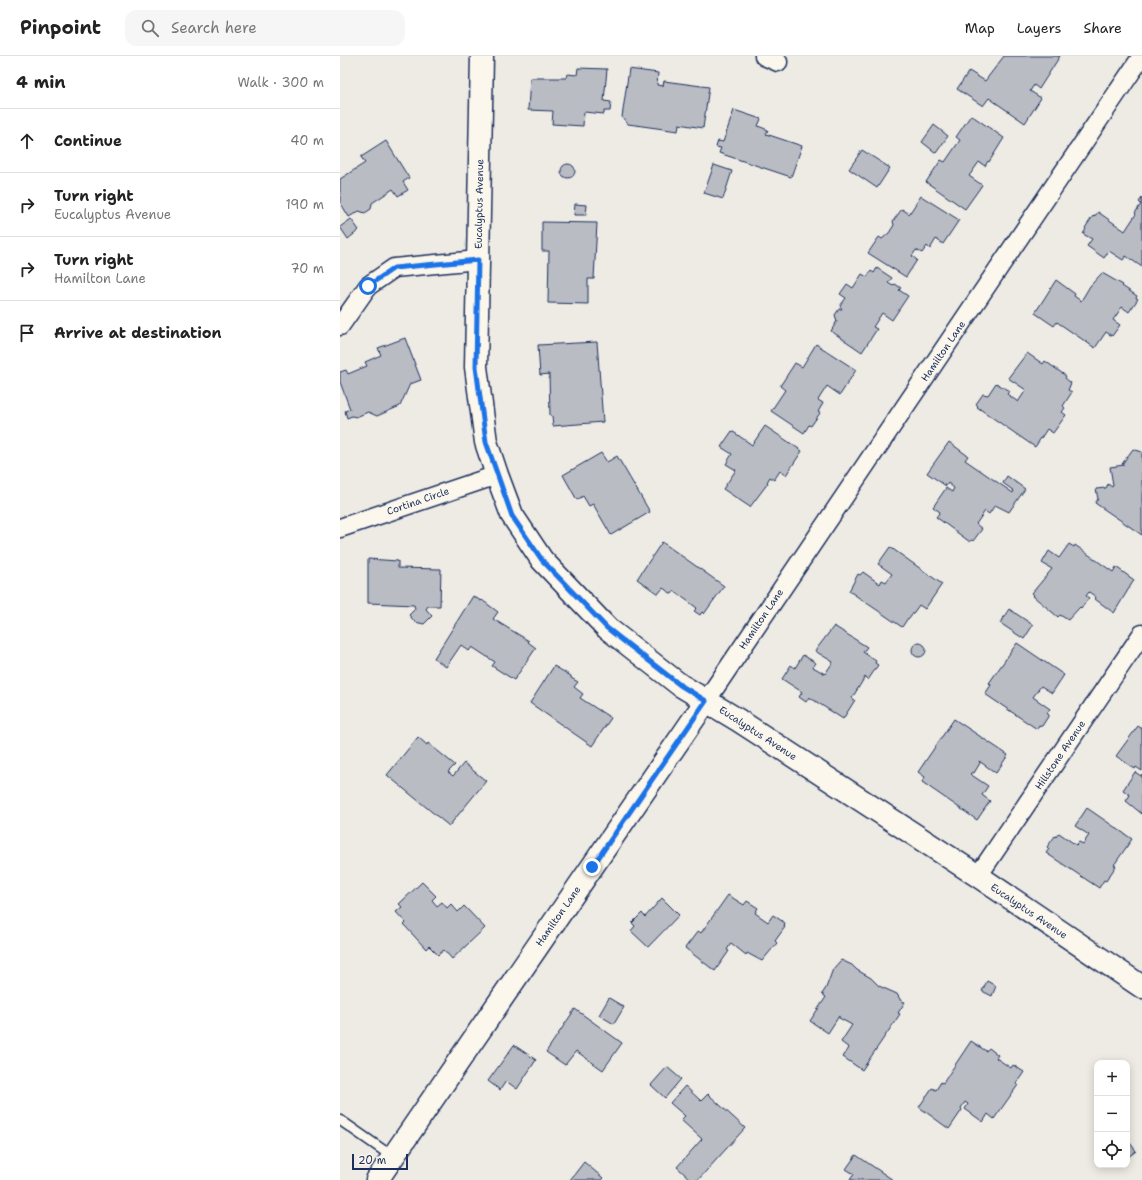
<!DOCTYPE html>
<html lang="en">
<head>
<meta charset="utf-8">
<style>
  :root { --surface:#fff; --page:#f6f6f6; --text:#222; --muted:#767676; --line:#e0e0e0 }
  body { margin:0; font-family:"Shantell Sans",sans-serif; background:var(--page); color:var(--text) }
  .controls { position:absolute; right:12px; bottom:12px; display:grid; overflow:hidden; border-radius:8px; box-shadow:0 2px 10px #0003 }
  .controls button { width:36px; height:36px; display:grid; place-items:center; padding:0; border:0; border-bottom:1px solid var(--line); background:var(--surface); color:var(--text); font:20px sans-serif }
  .scale { position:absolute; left:12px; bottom:10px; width:56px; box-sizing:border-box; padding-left:4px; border:2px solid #1b2f5e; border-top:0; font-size:11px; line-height:14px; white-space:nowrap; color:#1b2f5e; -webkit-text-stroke:3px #fbf7ec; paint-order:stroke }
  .stop { position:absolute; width:12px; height:12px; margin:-9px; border:3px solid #1a73e8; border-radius:50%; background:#fff }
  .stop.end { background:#1a73e8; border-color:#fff; box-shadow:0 1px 4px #0008 }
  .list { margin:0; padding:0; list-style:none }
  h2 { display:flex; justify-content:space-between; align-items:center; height:52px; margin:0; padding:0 16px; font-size:17px }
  h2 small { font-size:13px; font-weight:400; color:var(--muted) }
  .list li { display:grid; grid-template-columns:26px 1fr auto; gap:12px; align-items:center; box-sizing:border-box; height:64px; padding:0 16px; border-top:1px solid var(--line) }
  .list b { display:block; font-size:15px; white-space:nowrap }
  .list p { margin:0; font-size:13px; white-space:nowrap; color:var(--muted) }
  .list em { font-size:13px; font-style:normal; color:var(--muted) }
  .icon { flex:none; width:22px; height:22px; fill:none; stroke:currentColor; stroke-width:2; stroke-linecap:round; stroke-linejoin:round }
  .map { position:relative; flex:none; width:802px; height:1124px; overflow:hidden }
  header { display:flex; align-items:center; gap:24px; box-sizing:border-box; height:56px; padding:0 20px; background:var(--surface); border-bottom:1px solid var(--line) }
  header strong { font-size:19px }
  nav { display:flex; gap:22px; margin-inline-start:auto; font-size:14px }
  .search { width:280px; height:36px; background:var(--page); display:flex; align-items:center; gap:10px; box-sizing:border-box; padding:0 14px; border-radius:12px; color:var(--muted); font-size:15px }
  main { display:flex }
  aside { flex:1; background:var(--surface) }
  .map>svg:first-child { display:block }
  .building { fill:#b9bcc3; stroke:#1b2f5e }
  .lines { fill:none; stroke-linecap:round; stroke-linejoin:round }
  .service-casing { stroke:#1b2f5e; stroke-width:12 }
  .minor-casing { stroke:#1b2f5e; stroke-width:21 }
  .tertiary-casing { stroke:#1b2f5e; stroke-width:25 }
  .service { stroke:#fbf7ec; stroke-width:9 }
  .minor { stroke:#fbf7ec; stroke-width:18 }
  .tertiary { stroke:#fbf7ec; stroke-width:22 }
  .route { stroke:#1a73e8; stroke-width:5 }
  .labels { text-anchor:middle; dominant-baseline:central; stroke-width:3.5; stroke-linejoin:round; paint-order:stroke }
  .street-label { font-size:10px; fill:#1b2f5e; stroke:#fbf7ec }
</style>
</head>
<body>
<header>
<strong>Pinpoint</strong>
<div class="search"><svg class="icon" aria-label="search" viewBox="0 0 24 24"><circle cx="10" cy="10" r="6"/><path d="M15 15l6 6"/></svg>Search here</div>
<nav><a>Map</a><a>Layers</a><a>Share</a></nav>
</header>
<main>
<aside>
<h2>4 min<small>Walk · 300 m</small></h2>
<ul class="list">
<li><svg class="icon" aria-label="ahead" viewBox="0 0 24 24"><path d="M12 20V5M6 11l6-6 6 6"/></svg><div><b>Continue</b></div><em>40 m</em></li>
<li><svg class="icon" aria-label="right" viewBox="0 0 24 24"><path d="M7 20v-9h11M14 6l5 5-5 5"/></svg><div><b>Turn right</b><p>Eucalyptus Avenue</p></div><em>190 m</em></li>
<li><svg class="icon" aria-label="right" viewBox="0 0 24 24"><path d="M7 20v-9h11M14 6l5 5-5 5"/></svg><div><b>Turn right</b><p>Hamilton Lane</p></div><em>70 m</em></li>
<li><svg class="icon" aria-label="arrive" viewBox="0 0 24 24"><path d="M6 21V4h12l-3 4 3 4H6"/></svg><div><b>Arrive at destination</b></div></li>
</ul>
</aside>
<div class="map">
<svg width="802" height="1124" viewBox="0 0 802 1124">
  <rect width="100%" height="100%" fill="#eeebe4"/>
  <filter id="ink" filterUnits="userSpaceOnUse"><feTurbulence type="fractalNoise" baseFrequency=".025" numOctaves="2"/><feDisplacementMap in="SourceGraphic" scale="8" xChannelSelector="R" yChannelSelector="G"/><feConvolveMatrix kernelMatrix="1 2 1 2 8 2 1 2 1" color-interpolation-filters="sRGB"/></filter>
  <g filter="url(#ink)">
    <!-- building -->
    <g class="building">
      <path d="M664,0h56l-21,33 -5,-4 -4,6 11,7 -16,25 -36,-25 -6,8 -26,-17 12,-18 16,10z"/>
      <path d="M238,12l29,1 -3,32 7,1 -1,9h-6v3l-20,-2 -1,14 -31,-2 1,-13 -25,-1 2,-32h36l1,-4 10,1z"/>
      <path d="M289,13l29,4 -1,12 6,1 1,-5 45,6 -6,41 -24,-4 -1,7 -50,-7 -6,-7z"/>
      <path d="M394,54l27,9 -3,7 10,4 -2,4 36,12 -11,31 -72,-24 2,-5 -5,-1 2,-6 5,1z"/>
      <path d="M631,59l33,23 -15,24 -1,-1 -3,5 -6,-4 -10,14 13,9 -17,24 -39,-27 15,-22 4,2 15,-22 -4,-3z"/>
      <path d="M594,69l14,11 -12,17 -14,-11z"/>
      <path d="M46,85l23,37 -6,4 5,8 -10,6 -5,-7 -21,14 -1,6 -6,4 -6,-2 -10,6 -9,-15v-23l25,-16 -4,-6z"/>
      <path d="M522,94l28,18 -13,20 -28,-19z"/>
      <circle cx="228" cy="115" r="7"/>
      <path d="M374,109l18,6 -9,28 -19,-6z"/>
      <path d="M581,140l38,24 -16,24 -7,-5 -6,10 -3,-3 -5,7 -6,-3 -4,6 5,4 -11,17 -38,-24 11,-16 3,2 7,-6 5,-8 -1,-4 9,-12 7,5z"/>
      <path d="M802,142v69l-16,-11 -3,4 -14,-9 -5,7 -17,-12 5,-7 -9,-5 3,-5 -1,-1 8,-12 1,1 4,-5 27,19 11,-17 -1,-1 6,-9 -2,-2z"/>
      <path d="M235,148l12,1 -1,10h-12z"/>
      <path d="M11,163l8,11 -11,9 -8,-12z"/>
      <path d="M202,166l55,1 -3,56h-6v25l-40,-1 1,-52h-7z"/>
      <path d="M537,212l15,10 -4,5 5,3 2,-2 6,4 -2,2 9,6 -16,24 -10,-7 -9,14 4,2 -15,23 -31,-21 6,-10 -2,-6 4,-6h3l-2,-3 6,-8 -6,-4 7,-10 6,4 9,-14 5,3 4,-6 3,2z"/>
      <path d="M762,217l21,12 -1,1 15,10 -1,2 2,1 -9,13 -7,-5 -9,13 7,5 -8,11 -6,-4 -11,16 -38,-26 -3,4 -19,-13 21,-33 19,14 -1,2 7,5 9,-15z"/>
      <path d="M65,282l16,42 -11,4 -10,22 -23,10 -9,-4 -12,5 -4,-1 -5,2 -2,-7 5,-2 -10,-27v-10l6,-2 2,4 19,-8 -2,-4 16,-7 -3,-7z"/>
      <path d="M257,286l6,80 -50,4 -1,-10 -2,-1 -1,-41 -9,1 -2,-30z"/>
      <path d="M476,288l40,26 -16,25 -13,-9 -9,14 5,3 -5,9 2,1 -9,13 -2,-1 -5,8 -33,-22 14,-21 -5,-4 15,-23 7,4z"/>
      <path d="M687,297l16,11 2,-3 21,15 -1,2 6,5 -3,7 4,2 -9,14 2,2 -3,4 4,3 -13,18 -6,-4 -12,18 -58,-40 1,-1 -2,-2 7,-10 5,1 8,-12 13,8 -2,3 11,8 8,-12 -18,-12z"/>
      <path d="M425,370l37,25 -16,24 -6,-4 -6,9 -4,-3 -3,5 1,1 -18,24 -27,-18 13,-19 -10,-6 6,-10 -11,-7 11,-16 20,14z"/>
      <path d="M609,386l19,14 -3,4 48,33 1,-2 -11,-8 4,-7 18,13 -16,23 -14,-7 -6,9 -4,-3 -9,13 6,5 -9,12 -2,-1 -1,2 -34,-25 4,-5 -7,-5 13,-19 6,4 2,-4 -6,-5 -2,3 -19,-13z"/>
      <path d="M793,393l9,3v83l-47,-32 3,-4 -2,-10 10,-1 2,-4 4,3 1,-2 -3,-18 14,-2 -2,-1z"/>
      <path d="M261,397l6,9 10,-6 33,56 -39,23 -18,-31 -4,2 -6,-10 -6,4 -14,-25z"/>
      <path d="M322,486l62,44 -20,28 -2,-2 -2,3 -6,-4 3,-3 -23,-17 -2,3 -9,-6 -5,6 -21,-15z"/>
      <path d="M729,488l5,3 1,-2 38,27 3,-5 18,13 -20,33 -19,-14 1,-2 -7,-5 -3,4 3,2 -8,10 -1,-1 -12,13 -8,-5 -2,2 -25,-21 1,-1 -2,-2 20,-24 -10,-6 7,-12 10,7z"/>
      <path d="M550,491l52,37 -17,25 -6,-4 -10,14 -1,-1 -6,9 -53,-36 9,-17 2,1 3,-3 17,12 2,-4 4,2 6,-8 -14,-10z"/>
      <path d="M28,503l30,2v7l43,1 -1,37h-12l-2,3 6,7 -8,8 -9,-2 -6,-7 6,-6 -1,-4 -46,-2z"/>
      <path d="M133,540l8,5 1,-1 16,12 -5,7 36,22 -1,1 8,6 -22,32 -22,-14 3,-4 -23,-15 -3,4 -8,-6 -15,22 -12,-9z"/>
      <path d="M669,553l24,16 -9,14 -24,-16z"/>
      <path d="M494,570l33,21 -4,5 13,9 -1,2 3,2 -10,15 -3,-3 -13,21 3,2 -12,19 -34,-22 -3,5 -7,-5 3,-5 -20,-13 9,-14 4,3 8,-13 13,8 -3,4 12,7 8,-12 -18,-11z"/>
      <path d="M677,587l47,32 -12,18 -11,-7 -8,11 17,12 -3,4 2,2 -7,11 -3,-1 -2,4 -52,-35 6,-9 -2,-2z"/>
      <circle cx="579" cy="594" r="7"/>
      <path d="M214,610l17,10v2l7,4 -4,5 9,7 -3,4 31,20 -19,28 -62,-43z"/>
      <path d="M614,663l54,36 -12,18 -17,-12 1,2 -6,10 -2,-1 -2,2 18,12 -6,9 8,6 -13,19 -55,-38 3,-5 -7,-5z"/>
      <path d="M798,670l4,3v42l-6,-4 -1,2 -19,-13z"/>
      <path d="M78,681l9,8 1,-2 27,22 -7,7 5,4 11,-13 22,18 -37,45 -62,-51z"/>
      <path d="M795,716l6,4 1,-2v40l-16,-13 4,-6 -7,-5z"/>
      <path d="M747,752l45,31 -18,26 2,1 -10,15 -2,-1 -5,8 -53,-35 3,-4 -2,-2 8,-11 1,1 3,-4 17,12 3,-3 4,2 6,-9 -14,-9z"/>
      <path d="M82,826l14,14 -4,4 5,6 5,-4 5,6 4,-4 7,8 6,-6 21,22 -33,31 -8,-9 -6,5 -9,-9 -3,3 -22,-24 2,-2 -10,-11 6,-5 -3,-3z"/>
      <path d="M388,839l16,10 3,-4 11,7 -3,5 13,9 5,-7 12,8 -1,3 1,1 -10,14 2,2 -15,18 -15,-8 -1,2 -15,-12 -4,7 2,1 -14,20 -30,-23 13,-17 3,2z"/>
      <path d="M322,842l17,17 -31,32 -17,-16 4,-5 -3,-3 10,-10 3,4z"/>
      <path d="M501,904l11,5 5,5 14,8 8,8 18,8 4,7 4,1 -7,11 2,1 -38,56 -19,-13 6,-9 -8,-6 11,-17 -13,-7v-2l-11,17 -18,-12 16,-24 -4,-3 4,-6 7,-19z"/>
      <path d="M647,925l9,5 -4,10 -10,-5z"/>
      <path d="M269,942l15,9 -10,17 -15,-9z"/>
      <path d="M235,953l47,34 -19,27 -27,-19 -11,14 -19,-13z"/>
      <path d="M631,985l15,10 3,-3 9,7 -2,3 15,10 2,-3 11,7 -8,12 2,1 -24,34 -6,-5 -5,8 -18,-13 3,-5 -3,-2 -4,6 1,2 -13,19 -30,-22 13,-19 4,2 5,-8 2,1z"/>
      <path d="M174,989l22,15 -19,29 -11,-8 -6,9 -12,-9z"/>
      <path d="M327,1011l14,12 -16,19 -14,-13z"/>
      <path d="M345,1030l16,15 7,-7 37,34 -47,52h-7l-14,-13 25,-28 -21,-19 4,-4 -15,-13z"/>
      <path d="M790,1087l6,8 -9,7v-12z"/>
      <path d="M516,1099l37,25h-43l4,-6 -8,-5z"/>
      <path d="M244,1106l19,16 -2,2h-31z"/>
    </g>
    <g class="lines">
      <defs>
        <path id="service" d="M0,1064l53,37"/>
        <g id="minor">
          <path d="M424,0l14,6"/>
          <path d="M0,270l28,-40 26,-18 84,-8"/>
          <path d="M0,472l157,-53"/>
          <path d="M366,645l436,-645"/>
          <path d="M638,820l164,-242"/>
        </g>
        <g id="tertiary">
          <path d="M142,0l-6,311 10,75 11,33 15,40 30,45 65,68 73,57 58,35 240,156 164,111"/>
          <path d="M37,1124l329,-479"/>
        </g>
      </defs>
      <!-- service casing -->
      <use href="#service" class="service-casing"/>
      <!-- minor casing -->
      <use href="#minor" class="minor-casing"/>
      <!-- tertiary casing -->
      <use href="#tertiary" class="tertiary-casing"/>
      <!-- service -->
      <use href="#service" class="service"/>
      <!-- minor -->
      <use href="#minor" class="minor"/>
      <!-- tertiary -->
      <use href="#tertiary" class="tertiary"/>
    </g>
  </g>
  <g class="lines" filter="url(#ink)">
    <!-- route -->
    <path class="route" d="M28,230l26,-18 84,-8 -2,107 10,75 26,74 30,44 65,68 73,57 26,16 -114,166"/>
  </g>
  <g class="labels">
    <!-- street labels -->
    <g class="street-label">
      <text transform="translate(139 148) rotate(-89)">Eucalyptus Avenue</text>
      <text transform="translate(603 295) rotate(-56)">Hamilton Lane</text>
      <text transform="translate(78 445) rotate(-19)">Cortina Circle</text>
      <text transform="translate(421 563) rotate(-56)">Hamilton Lane</text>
      <text transform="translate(418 677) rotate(33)">Eucalyptus Avenue</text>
      <text transform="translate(720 699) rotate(-56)">Hillstone Avenue</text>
      <text transform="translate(689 855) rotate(34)">Eucalyptus Avenue</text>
      <text transform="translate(218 860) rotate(-55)">Hamilton Lane</text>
    </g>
  </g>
</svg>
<div class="controls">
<button>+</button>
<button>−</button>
<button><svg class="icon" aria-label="locate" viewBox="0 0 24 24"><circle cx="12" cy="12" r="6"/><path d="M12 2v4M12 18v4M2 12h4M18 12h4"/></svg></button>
</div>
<div class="scale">20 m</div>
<div class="stop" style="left:28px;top:230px"></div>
<div class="stop end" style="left:252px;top:811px"></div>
</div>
</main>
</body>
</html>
